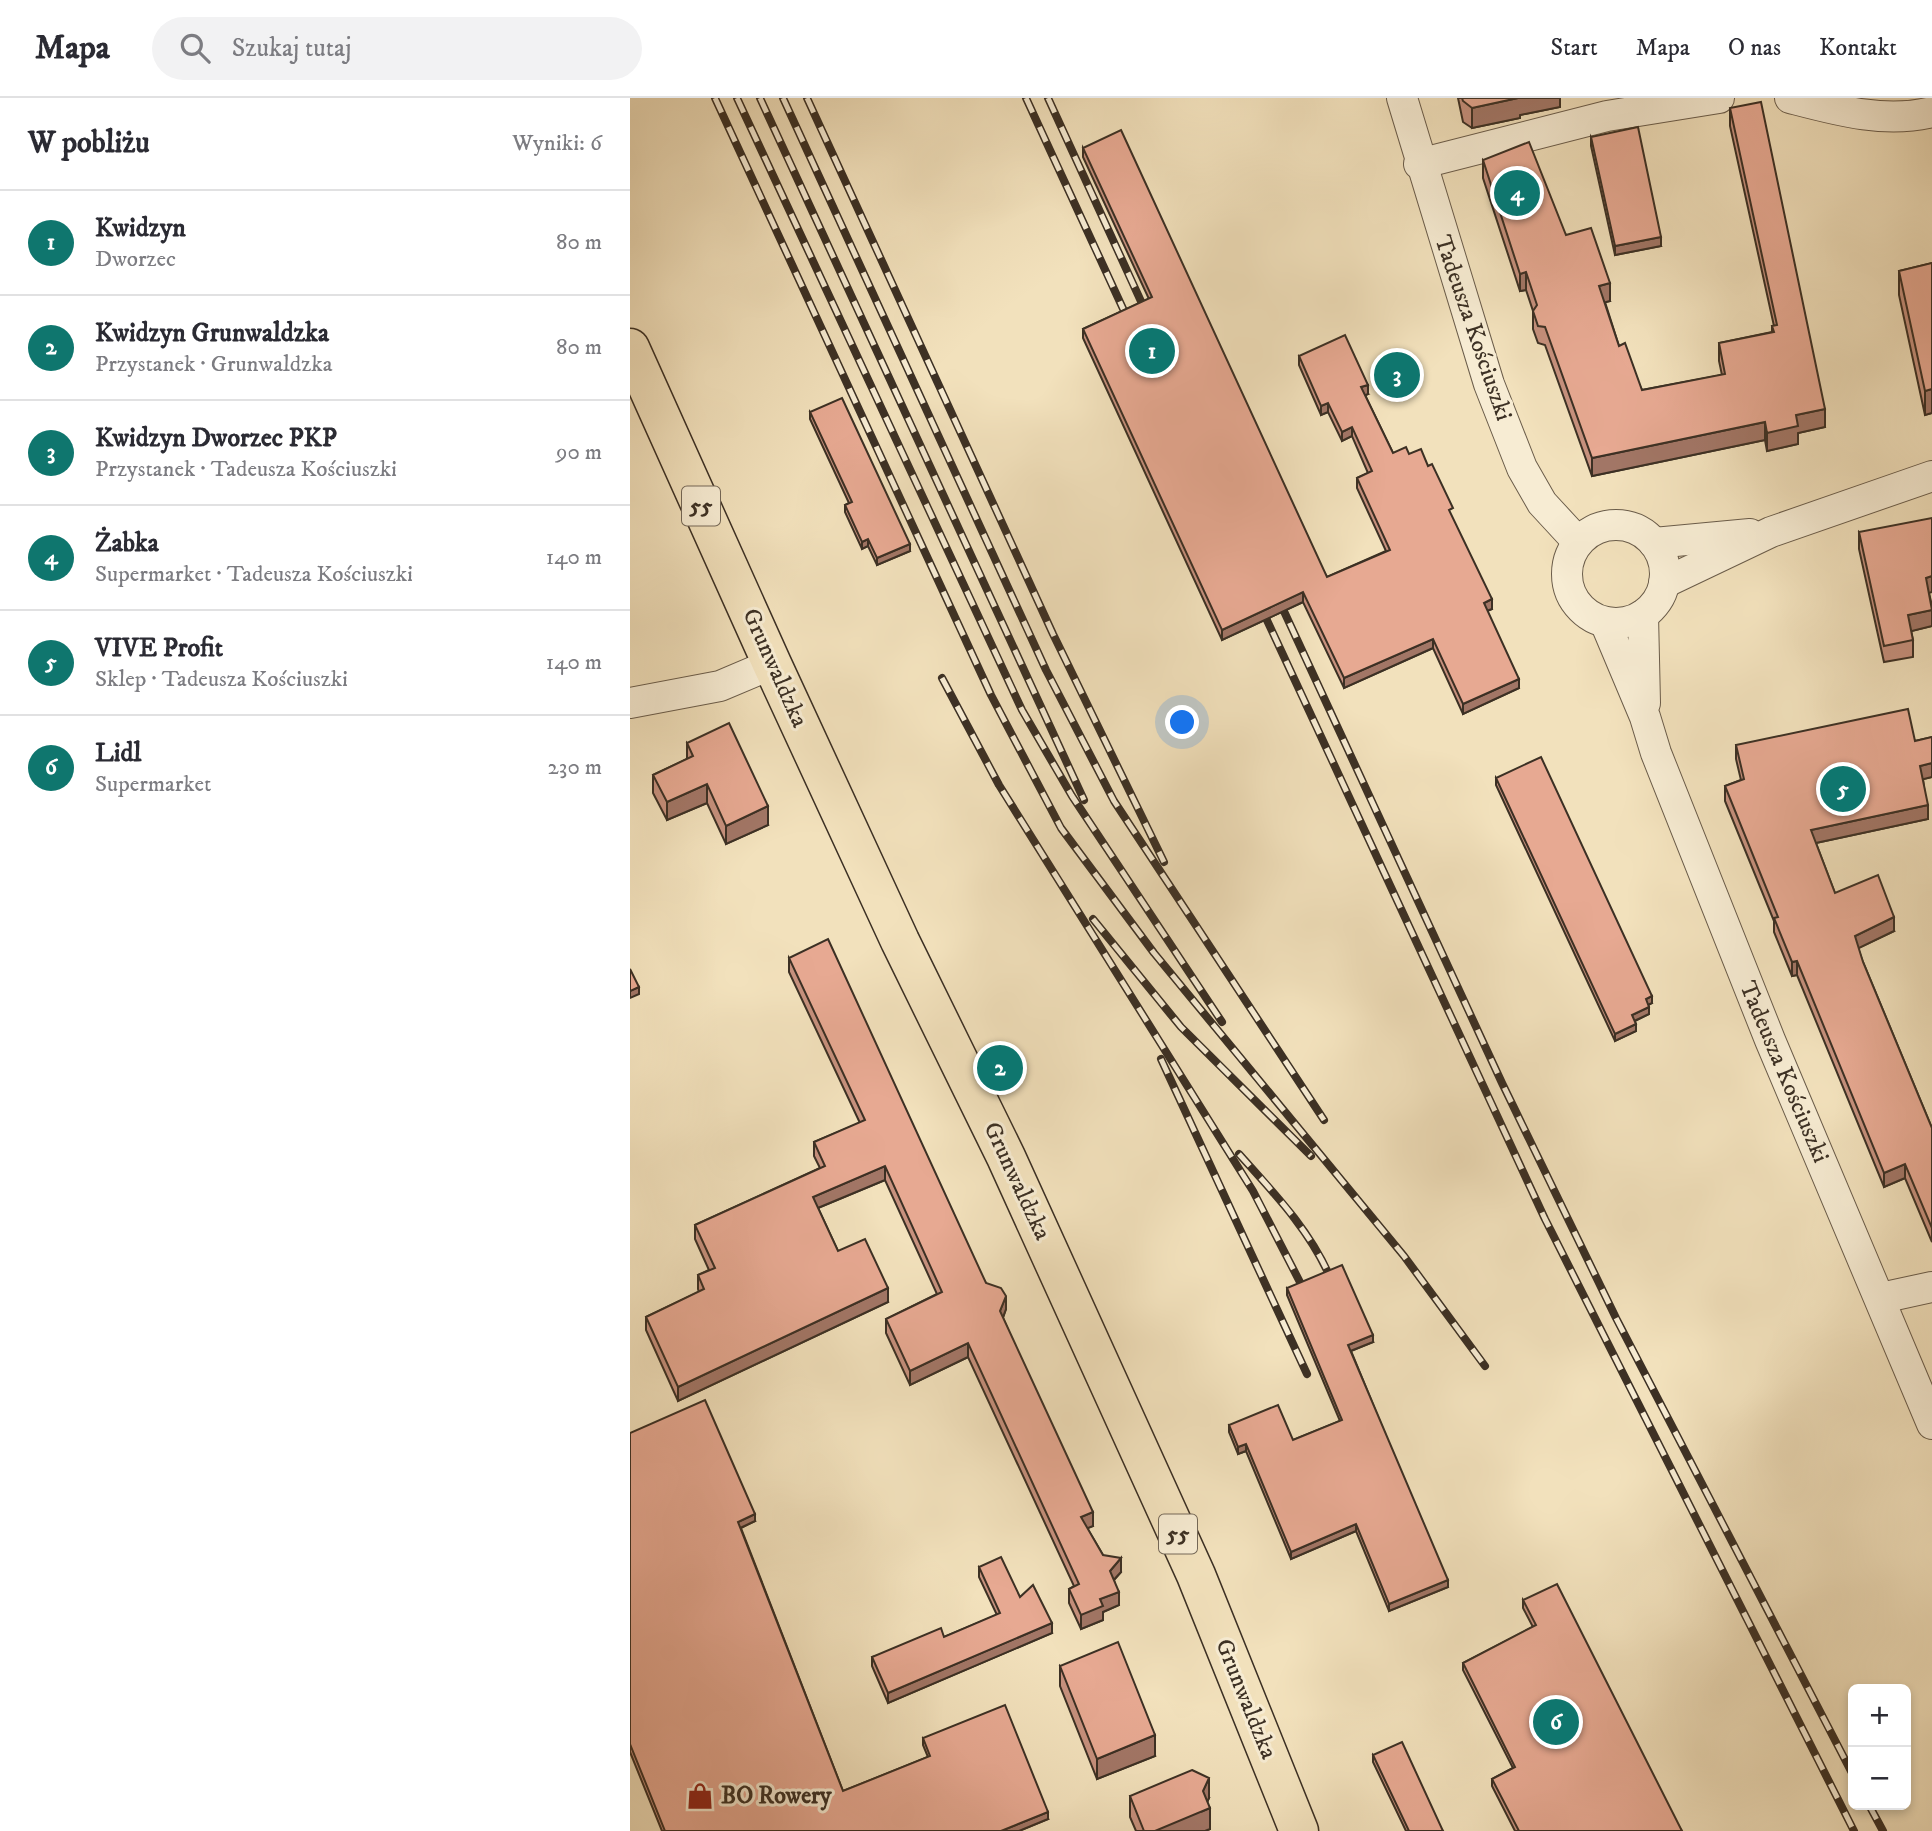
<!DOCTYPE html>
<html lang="pl">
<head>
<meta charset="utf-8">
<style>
  :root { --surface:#fff; --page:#f2f2f3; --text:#2b2b33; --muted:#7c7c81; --line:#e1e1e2; --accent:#0f766e }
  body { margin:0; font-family:"IM FELL DW Pica",serif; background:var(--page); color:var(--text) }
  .controls { position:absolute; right:21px; bottom:21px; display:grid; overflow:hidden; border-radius:10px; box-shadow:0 4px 10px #0003 }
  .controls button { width:63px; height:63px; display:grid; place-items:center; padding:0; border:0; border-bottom:2px solid var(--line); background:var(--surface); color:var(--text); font:35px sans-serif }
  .you { position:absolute; left:553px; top:625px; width:24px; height:24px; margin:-18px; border:5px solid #fff; border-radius:50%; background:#1a73e8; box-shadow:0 0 0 10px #1a73e833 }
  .badge { display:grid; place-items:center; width:46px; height:46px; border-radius:50%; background:var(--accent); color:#fff; font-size:23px; font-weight:700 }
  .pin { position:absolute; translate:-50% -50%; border:4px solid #fff; box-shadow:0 2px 7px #0006 }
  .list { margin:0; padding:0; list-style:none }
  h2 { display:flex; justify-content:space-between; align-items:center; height:91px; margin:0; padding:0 28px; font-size:30px }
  h2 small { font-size:23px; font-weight:400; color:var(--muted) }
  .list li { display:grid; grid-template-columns:46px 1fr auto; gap:21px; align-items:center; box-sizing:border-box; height:105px; padding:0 28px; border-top:2px solid var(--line) }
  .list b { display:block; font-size:26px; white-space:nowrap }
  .list p { margin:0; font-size:23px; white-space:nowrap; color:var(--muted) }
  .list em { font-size:23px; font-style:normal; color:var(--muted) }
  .icon { flex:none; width:38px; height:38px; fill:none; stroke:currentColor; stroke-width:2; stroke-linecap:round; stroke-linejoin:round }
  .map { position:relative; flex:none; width:1302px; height:1733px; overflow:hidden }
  header { display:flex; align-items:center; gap:42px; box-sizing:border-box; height:98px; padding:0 35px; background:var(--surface); border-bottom:2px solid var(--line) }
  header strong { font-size:33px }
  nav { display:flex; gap:38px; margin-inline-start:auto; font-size:24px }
  .search { width:490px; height:63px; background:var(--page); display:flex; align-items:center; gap:18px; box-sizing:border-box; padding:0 24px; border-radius:38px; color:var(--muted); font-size:26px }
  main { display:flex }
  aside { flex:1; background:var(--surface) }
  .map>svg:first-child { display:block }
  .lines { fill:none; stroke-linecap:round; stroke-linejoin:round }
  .minor-casing { stroke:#6a5c4a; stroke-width:32 }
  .primary-casing { stroke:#3c3024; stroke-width:41 }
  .minor { stroke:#f7ecd3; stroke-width:30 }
  .primary { stroke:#f2e1bc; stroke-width:38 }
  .rail-casing { stroke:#3c3024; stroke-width:8 }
  .rail { stroke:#f7ecd3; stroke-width:5; stroke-dasharray:16; stroke-linecap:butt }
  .wall { fill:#c7917e; stroke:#3c3024; stroke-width:2 }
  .shaded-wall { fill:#a27666; stroke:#3c3024; stroke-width:2 }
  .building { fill:#e7a992; stroke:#3c3024; stroke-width:2 }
  .labels { text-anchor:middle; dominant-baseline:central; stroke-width:6; stroke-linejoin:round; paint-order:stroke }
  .shield { fill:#f7ecd3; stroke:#746858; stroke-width:2 }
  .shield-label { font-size:23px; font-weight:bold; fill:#3c3024 }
  .street-label { font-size:24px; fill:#3c3024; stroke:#f7ecd3 }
  .poi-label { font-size:24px; font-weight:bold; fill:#3c3024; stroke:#f7ecd3; text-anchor:start }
</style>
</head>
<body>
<header>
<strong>Mapa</strong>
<div class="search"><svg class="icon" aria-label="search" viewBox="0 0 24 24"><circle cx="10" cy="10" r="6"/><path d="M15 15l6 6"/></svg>Szukaj tutaj</div>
<nav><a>Start</a><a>Mapa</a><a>O nas</a><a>Kontakt</a></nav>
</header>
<main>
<aside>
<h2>W pobliżu<small>Wyniki: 6</small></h2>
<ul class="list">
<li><span class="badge">1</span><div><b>Kwidzyn</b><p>Dworzec</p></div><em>80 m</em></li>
<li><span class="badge">2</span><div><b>Kwidzyn Grunwaldzka</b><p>Przystanek · Grunwaldzka</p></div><em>80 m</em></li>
<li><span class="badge">3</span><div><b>Kwidzyn Dworzec PKP</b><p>Przystanek · Tadeusza Kościuszki</p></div><em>90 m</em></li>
<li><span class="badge">4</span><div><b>Żabka</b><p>Supermarket · Tadeusza Kościuszki</p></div><em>140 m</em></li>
<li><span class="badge">5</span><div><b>VIVE Profit</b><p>Sklep · Tadeusza Kościuszki</p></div><em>140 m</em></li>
<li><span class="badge">6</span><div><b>Lidl</b><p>Supermarket</p></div><em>230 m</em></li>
</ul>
</aside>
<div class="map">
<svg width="1302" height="1733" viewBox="0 0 1302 1733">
  <rect width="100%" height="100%" fill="#f2e1bc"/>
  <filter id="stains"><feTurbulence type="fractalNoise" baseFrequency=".00286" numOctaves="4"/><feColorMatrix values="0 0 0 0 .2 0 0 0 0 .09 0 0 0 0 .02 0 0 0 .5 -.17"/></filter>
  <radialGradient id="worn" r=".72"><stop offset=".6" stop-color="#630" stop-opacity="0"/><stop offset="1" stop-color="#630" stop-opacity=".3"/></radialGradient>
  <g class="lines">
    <defs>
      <g id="minor">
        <path d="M772,0l87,286 33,84 20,35 36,39"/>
        <path d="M1160,0c46,12 95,26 142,14"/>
        <path d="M789,66l188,-48 112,-18"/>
        <circle cx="986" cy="476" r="49"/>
        <path d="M1024,445l96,-9"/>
        <path d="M1034,485l107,-51 161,-56"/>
        <path d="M1013,517l2,88"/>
        <path d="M975,524l40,95 11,36 114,287 162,384"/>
        <path d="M0,605l90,-17 52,-22"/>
        <path d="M1251,1200l51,-11"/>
      </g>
      <path id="primary" d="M0,250l142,316 128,277 106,216 190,418 103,256"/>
    </defs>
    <!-- minor casing -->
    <use href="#minor" class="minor-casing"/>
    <!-- primary casing -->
    <use href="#primary" class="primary-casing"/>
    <!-- minor -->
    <use href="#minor" class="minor"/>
    <!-- primary -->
    <use href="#primary" class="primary"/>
    <defs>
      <g id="rail">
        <path d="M85,0l276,597 70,133 93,125 250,303 81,110"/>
        <path d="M107,0l285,612 50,86 150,226"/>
        <path d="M130,0l324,702"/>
        <path d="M153,0l263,572 68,131 210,319"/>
        <path d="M177,0l246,536 111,228"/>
        <path d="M396,0l105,228"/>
        <path d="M418,0l102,223"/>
        <path d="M646,496l226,489 114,235 237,457"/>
        <path d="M629,505l286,616 309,612"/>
        <path d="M312,580l57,107 254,406 50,97"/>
        <path d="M463,821l88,108 130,129"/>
        <path d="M531,961l146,315"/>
        <path d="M609,1056c34,38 70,75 91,123"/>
        <path d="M1239,1707l14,26"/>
      </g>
    </defs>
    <!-- rail casing -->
    <use href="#rail" class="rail-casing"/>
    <!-- rail -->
    <use href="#rail" class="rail"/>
  </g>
  <!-- wall -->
  <g class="wall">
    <path d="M828,0h102v9l-40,8v3l-48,10 -9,-6z"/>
    <path d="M1100,10l95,319 -27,6v11l-31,7 -2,-11 -173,36 -47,-131 -7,-2 -5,-14v-18l-7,-21 -6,1 -37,-113v-18l83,75 44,66 -5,1 14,44 23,44 80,-15 -3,-14v-18l53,-11v-6h2l-44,-200z"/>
    <path d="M961,39l70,109 -46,9 -24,-109z"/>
    <path d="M453,50l244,429 59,-26 -29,-63v-10l11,-5 -16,-37 -10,5 -14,-29 -7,3 -22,-50v-9l69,38 -3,1 28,58 16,1 43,64 40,91 -5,2 32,77 -56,26 -30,-66 -89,40 -41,-86 -81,38 -139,-302v-9l66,-30 -66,-142z"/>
    <path d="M1302,165v150l-7,2 -26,-120v-24z"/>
    <path d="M180,314l100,139 -33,14 -9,-19 -6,3 -17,-37v-7l4,-2 -39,-84z"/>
    <path d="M1229,434l70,61 3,13v20l-21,5 2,9v17l-29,5 -25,-113z"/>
    <path d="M1302,639v40l-9,2 5,40 -112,24 19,50 59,38 -36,17 5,14 69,166v114l-27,-64 -21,9 -87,-212 -5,1 -18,-44v-11l-49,-120v-15l16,-6 -5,-21v-14l179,-4z"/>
    <path d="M57,645l81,82 -42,19 -19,-41 -40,17 -14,-27v-18l34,-16z"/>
    <path d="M866,680l156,225 -4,2 1,9 -14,7 1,10 -21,10 -119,-256z"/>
    <path d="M159,860l197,325 20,26 -3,9 90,208 -6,2 16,27 18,17 -7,8 5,25 -16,7v8l-22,9 -12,-26v-14l5,-3 -106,-229 -58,28 -24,-52v-14l51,-25 -52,-114 -67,28 20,43 50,51 -210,99 -32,-71v-13l53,-25 -1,-3v-14l11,-5 -14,-31v-14l125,-57 -6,-12v-14l46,-19 -71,-151z"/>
    <path d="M657,1190l86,54 -22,9 97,236 -59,24 -33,-80 -65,28 -45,-108 -8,3 -9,-22v-7l64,15 47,-19 -53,-126z"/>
    <path d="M0,1335l125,88 -14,7 102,263 85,-34 -5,-12v-7l125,81 -29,12h-357l-32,-79z"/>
    <path d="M349,1469l41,30 32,36 -164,70 -16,-37v-9l72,-20 53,-22 -18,-38z"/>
    <path d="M893,1502l159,231h-167l-23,-45v-7l21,-11 -50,-98v-7l70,-36 -10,-19z"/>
    <path d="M430,1568l95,90 -58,23 -37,-93z"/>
    <path d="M743,1657l70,76h-37l-33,-69z"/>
    <path d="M500,1698l79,2 -2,4 3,27 -5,2h-69l-6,-14z"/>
  </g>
  <!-- shaded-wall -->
  <g class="shaded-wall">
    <path d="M888,0h42v9l-40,8v3l-48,10v-20z"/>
    <path d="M1031,139v9l-46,9v-9z"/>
    <path d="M896,174v18l-6,1v-17z"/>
    <path d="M980,185v18l-11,3v-18z"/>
    <path d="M738,287v9l-7,3v-10z"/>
    <path d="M1302,291v24l-7,2v-24z"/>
    <path d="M698,305v9l-7,3v-9z"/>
    <path d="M1195,311v18l-27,6v11l-31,7v-18l29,-18z"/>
    <path d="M1135,324v18l-173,36v-18z"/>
    <path d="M722,329v9l-10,5v-9z"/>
    <path d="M238,441v7l-6,3v-7z"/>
    <path d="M280,446v7l-33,14v-7z"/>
    <path d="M1302,478v16l-6,2v-16z"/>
    <path d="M673,494v10l-81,38v-10z"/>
    <path d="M862,501v10l-8,3v-9z"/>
    <path d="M1302,512v16l-24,6v-17z"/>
    <path d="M803,541v9l-89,40v-10z"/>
    <path d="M889,581v9l-56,26v-10z"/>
    <path d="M1302,665v14l-12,3v-14z"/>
    <path d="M77,686v19l-40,17v-18z"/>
    <path d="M1298,707v14l-117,25v-14z"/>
    <path d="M138,708v19l-42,19v-18z"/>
    <path d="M1264,819v14l-39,19v-14z"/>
    <path d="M1167,863v14l-5,1v-14z"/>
    <path d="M9,889v7l-9,4v-7z"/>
    <path d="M1022,898v7l-6,3v-7z"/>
    <path d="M1019,909v7l-17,8v-7z"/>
    <path d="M1006,926v7l-21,10v-7z"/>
    <path d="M1275,1066v14l-21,9v-14z"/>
    <path d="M255,1068v14l-72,30v-13z"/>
    <path d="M258,1190v14l-210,99v-14z"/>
    <path d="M376,1198v13l-6,16v-14z"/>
    <path d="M743,1237v7l-25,10v-7z"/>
    <path d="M338,1245v14l-58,28v-14z"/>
    <path d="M616,1346v7l-8,3v-7z"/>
    <path d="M463,1414v14l-12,5v-14z"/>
    <path d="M125,1416v7l-17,8v-7z"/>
    <path d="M726,1426v7l-65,28v-7z"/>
    <path d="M491,1460v14l-11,12v-13z"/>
    <path d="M818,1482v7l-59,24v-7z"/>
    <path d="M489,1494v13l-16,7v8l-22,9v-14l19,-16z"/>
    <path d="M422,1525v10l-164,70v-10z"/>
    <path d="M525,1637v21l-58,23v-20z"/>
    <path d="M579,1680v20l-6,13 7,-3v21l-5,2h-50l48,-40z"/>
    <path d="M418,1714v7l-29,12h-18z"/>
  </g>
  <!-- building -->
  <g class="building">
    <path d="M832,0h56l-46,10 -9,-7z"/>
    <path d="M1131,4l64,307 -29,6 2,11 -31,7 -2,-11 -173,36 -47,-131 -7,-1 -5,-15 4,-6 -11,-33 -6,2 -37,-114 46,-18 37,93 25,-7 19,55 -11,3 20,60 6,-3 17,47 83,-16 -6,-31 55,-11 -2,-6 5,-1 -47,-217z"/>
    <path d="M1008,29l23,110 -46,9 -24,-109z"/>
    <path d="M491,32l206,447 63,-27 -33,-72 15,-7 -20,-44 -10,5 -14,-29 -7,3 -22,-50 46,-21 23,50 -7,2 32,66 13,-6 3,7 12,-5 7,17 4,-2 21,44 -4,2 43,89 -8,4 35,76 -56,25 -30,-65 -89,39 -41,-86 -81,38 -139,-301 69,-32 -69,-149z"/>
    <path d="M1302,165v126l-7,2 -26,-120z"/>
    <path d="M212,300l68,146 -33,14 -9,-19 -6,3 -17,-37 7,-3 -42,-90z"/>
    <path d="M1302,420v58l-6,2 6,32 -24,5 5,25 -29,6 -25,-114z"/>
    <path d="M1278,611l7,32 17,-4v26l-12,3 8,39 -117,25 24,63 43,-18 16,42 -39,19 8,26 69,166v100l-27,-64 -21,9 -87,-212 -5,1 -18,-44 4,-1 -53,-131 19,-7 -8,-34z"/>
    <path d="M99,625l39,83 -42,20 -19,-42 -40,18 -14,-27 40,-19 -6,-13z"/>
    <path d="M911,659l111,239 -6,3 3,8 -17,8 4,9 -21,10 -119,-256z"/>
    <path d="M198,841l158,344 15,5 5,8 -6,15 93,201 -12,5 22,38 18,3 -11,13 9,21 -19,7 3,7 -22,9 -12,-26 10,-5 -111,-241 -58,28 -24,-52 56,-27 -57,-126 -72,31 25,54 27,-12 23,49 -210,99 -32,-70 58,-28 -6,-14 17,-7 -20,-43 130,-59 -11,-24 51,-22 -76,-162z"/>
    <path d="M0,871l9,18 -9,4z"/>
    <path d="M712,1167l31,70 -25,10 100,235 -59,24 -33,-80 -65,28 -45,-108 -8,3 -9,-22 49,-20 15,35 49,-20 -55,-132z"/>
    <path d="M75,1302l50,114 -17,8 105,269 87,-35 -7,-18 82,-33 43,107 -47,19h-336l-35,-87v-311z"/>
    <path d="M371,1459l19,40 13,-12 19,38 -164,70 -16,-36 69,-29 3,9 56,-24 -21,-46z"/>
    <path d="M927,1486l125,247h-163l-27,-52 23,-12 -52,-104 73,-38 -13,-25z"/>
    <path d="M488,1544l37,93 -58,24 -37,-93z"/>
    <path d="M772,1644l41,89h-34l-36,-76z"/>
    <path d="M562,1672l17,8 -6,13 7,17 -55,23h-11l-14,-35z"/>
  </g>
  <!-- icons -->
  <defs>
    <symbol id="shop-bare" viewBox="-9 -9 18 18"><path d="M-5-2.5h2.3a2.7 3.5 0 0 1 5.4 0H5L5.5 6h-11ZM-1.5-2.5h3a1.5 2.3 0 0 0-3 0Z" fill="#8f2418" stroke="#f7ecd3" stroke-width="2.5" paint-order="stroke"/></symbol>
  </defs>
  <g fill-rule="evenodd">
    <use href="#shop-bare" x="51" y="1679" width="38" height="38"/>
  </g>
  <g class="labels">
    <!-- shield labels -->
    <g class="shield">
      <rect x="52" y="388.5" width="38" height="39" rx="5"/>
      <rect x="529" y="1416.5" width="38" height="39" rx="5"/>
    </g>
    <g class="shield-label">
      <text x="71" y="408">55</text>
      <text x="548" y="1436">55</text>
    </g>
    <!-- street labels -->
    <g class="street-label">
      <text transform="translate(843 230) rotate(71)">Tadeusza Kościuszki</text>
      <text transform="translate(145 570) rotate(66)">Grunwaldzka</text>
      <text transform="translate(1154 974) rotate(67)">Tadeusza Kościuszki</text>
      <text transform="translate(387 1083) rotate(65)">Grunwaldzka</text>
      <text transform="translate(616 1601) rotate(68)">Grunwaldzka</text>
    </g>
    <!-- poi labels -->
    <g class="poi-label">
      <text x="91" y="1698">BO Rowery</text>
    </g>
  </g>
  <rect width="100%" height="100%" filter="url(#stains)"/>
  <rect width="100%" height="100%" fill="url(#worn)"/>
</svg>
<div class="controls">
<button>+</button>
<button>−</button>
</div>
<div class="you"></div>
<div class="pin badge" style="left:522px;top:253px">1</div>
<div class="pin badge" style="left:370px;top:970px">2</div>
<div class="pin badge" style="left:767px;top:277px">3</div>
<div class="pin badge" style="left:887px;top:95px">4</div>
<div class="pin badge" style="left:1213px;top:691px">5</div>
<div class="pin badge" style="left:926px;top:1624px">6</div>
</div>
</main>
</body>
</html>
